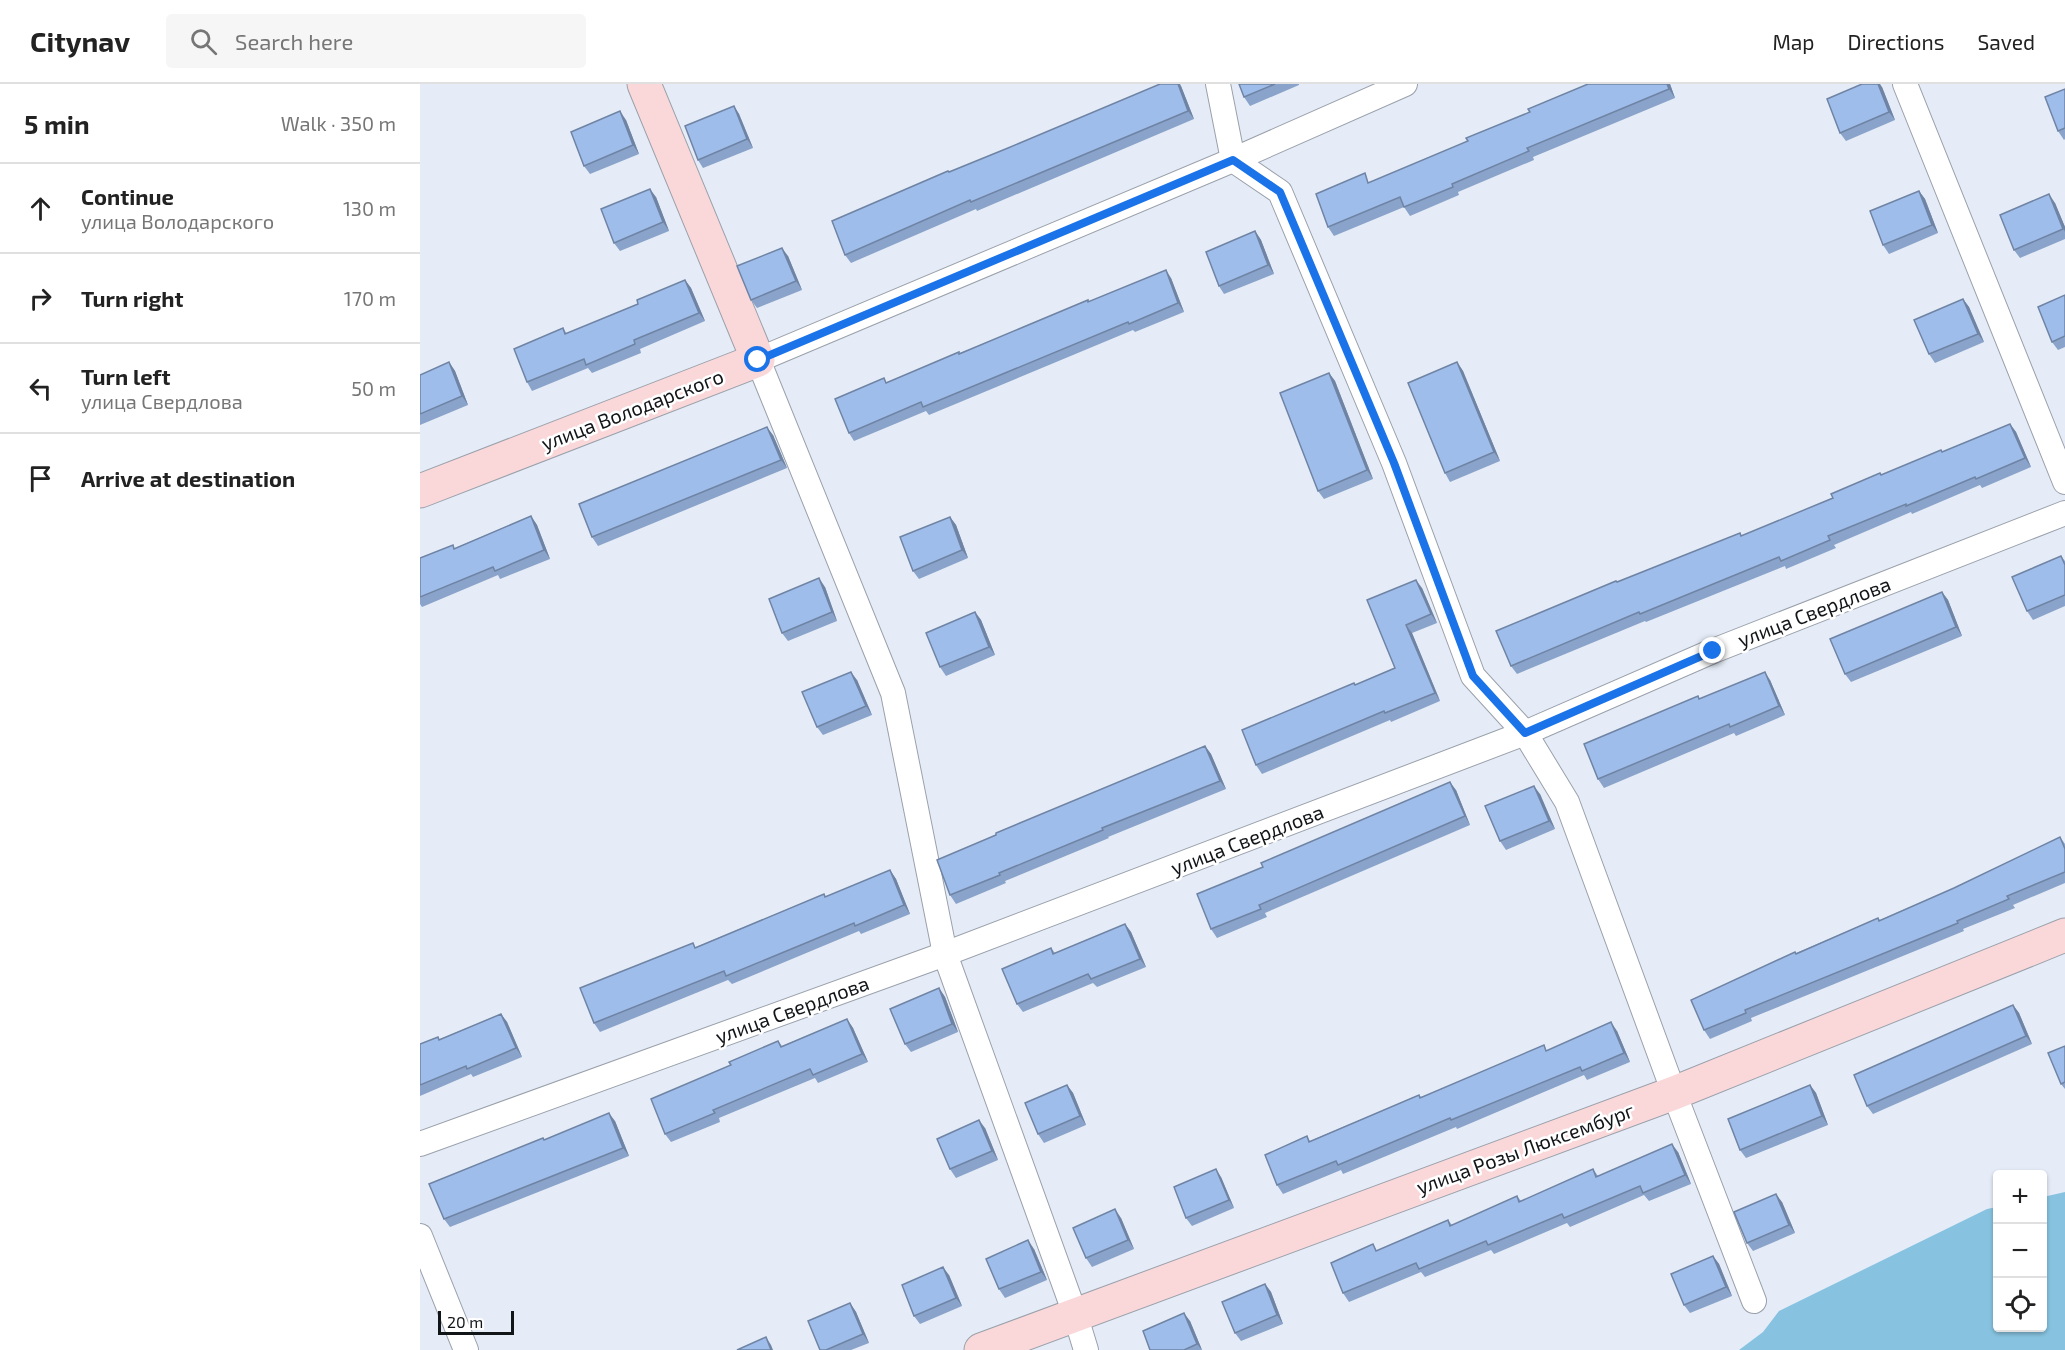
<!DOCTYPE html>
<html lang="en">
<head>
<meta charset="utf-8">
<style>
  :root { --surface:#fff; --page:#f6f6f6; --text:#222; --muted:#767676; --line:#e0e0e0 }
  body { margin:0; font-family:"Exo 2",sans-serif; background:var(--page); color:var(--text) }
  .controls { position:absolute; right:18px; bottom:18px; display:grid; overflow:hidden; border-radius:6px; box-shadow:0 2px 4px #0004 }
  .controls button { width:54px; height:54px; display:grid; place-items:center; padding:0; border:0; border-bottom:2px solid var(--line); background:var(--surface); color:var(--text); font:30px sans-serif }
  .scale { position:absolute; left:18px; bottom:15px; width:76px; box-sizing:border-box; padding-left:6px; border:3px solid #121518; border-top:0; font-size:16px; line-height:21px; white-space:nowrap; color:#121518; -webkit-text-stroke:4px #fff; paint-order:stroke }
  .stop { position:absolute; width:18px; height:18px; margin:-14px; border:4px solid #1a73e8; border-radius:50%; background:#fff }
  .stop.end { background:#1a73e8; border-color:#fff; box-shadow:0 2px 6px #0008 }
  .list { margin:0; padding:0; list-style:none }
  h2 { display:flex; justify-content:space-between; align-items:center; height:78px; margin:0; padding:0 24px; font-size:26px }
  h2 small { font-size:20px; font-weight:400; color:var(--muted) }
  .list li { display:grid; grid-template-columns:39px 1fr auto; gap:18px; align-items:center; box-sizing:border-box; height:90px; padding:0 24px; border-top:2px solid var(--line) }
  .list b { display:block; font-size:22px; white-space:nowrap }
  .list p { margin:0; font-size:20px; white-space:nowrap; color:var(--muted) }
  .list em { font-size:20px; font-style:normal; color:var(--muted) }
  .icon { flex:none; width:33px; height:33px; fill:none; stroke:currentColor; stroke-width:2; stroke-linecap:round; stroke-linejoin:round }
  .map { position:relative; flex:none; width:1645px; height:1266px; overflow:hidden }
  header { display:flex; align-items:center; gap:36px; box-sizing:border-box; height:84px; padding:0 30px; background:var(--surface); border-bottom:2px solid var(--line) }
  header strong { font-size:28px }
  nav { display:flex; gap:33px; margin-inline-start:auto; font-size:21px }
  .search { width:420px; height:54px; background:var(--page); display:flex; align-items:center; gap:15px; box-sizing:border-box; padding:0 21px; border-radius:6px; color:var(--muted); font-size:22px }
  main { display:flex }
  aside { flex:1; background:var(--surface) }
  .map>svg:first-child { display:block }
  .water { fill:#87c3e0 }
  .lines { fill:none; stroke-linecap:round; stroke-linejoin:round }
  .street-casing { stroke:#9aa1ab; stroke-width:26 }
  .secondary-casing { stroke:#9aa1ab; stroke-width:35 }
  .street { stroke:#fff; stroke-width:24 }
  .secondary { stroke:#fad8da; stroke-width:33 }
  .wall { fill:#89a3ca }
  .shaded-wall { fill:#6f84a4 }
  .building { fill:#9fbdeb; stroke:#6f84a4; stroke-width:1.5 }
  .route { stroke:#1a73e8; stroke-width:8 }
  .labels { text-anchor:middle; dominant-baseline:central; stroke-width:5; stroke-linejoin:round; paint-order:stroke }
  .street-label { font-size:20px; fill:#121518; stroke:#fff }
</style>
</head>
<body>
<header>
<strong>Citynav</strong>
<div class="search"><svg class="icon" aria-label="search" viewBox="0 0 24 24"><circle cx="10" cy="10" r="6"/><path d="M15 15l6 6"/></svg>Search here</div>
<nav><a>Map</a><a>Directions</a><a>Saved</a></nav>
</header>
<main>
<aside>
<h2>5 min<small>Walk · 350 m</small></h2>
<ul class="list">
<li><svg class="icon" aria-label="ahead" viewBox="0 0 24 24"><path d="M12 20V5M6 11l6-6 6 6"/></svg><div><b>Continue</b><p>улица Володарского</p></div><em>130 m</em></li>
<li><svg class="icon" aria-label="right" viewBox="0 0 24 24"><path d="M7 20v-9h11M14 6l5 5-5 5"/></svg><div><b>Turn right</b></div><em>170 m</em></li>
<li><svg class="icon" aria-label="left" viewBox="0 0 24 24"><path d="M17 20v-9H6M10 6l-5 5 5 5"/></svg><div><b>Turn left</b><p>улица Свердлова</p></div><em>50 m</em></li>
<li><svg class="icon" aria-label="arrive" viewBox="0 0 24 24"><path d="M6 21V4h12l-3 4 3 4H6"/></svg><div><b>Arrive at destination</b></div></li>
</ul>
</aside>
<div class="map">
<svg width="1645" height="1266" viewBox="0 0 1645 1266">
  <rect width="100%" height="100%" fill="#e5ecf7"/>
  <!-- water -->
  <path class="water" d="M1645,1108v158h-326l24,-18 16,-21 208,-102 10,-2 1,121h44l1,-131z"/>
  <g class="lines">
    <defs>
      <g id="street">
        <path d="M798,0l15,76 47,32 114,271 79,213 52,57 42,69 107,291 80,208"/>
        <path d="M1485,0l160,398"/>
        <path d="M0,1060l525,-190 580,-221 188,-82 352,-138"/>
        <path d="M0,1152l46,114"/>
        <path d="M666,1266l-11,-36 -130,-360 -52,-261 -135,-333 475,-200 172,-76"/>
      </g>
      <g id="secondary">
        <path d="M0,407l338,-131 -114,-276"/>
        <path d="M561,1266l693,-257 391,-158"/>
      </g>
    </defs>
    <!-- street casing -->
    <use href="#street" class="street-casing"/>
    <!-- secondary casing -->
    <use href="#secondary" class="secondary-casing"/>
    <!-- street -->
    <use href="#street" class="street"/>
    <!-- secondary -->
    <use href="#secondary" class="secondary"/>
  </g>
  <!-- wall -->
  <g class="wall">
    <path d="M819,0h60v1l-49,21 -6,-9z"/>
    <path d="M1250,0l5,14 -142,59 1,3 -76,32 1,3 -49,21 -6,-9 -70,29 -6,-9 43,-45z"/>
    <path d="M761,2l13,33 -217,92 -1,-2 -125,54 -6,-8 104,-83z"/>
    <path d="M1462,3l13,33 -49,21 -6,-8z"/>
    <path d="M1645,5v50l-1,1 -6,-9z"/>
    <path d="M314,22l5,8 14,34 -50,20 -5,-8z"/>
    <path d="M206,36l13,34 -49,20 -6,-8z"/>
    <path d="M1499,107l6,8 13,34 -49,21 -6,-9z"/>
    <path d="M236,113l13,34 -49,20 -6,-8z"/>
    <path d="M1635,119l10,24v12l-45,19 -6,-8z"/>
    <path d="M835,147l6,9 13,34 -50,20 -5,-8z"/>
    <path d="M368,172l14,34 -45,18 -6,-8z"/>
    <path d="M751,194l13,34 -49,20 -2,-2 -204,85 -3,-4 -72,30 -5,-8 38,-51 202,-80z"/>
    <path d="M265,196l6,8 14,33 -65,28 1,4 -49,20 -4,-5 -56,23 -5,-9 36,-54 4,6 71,-30z"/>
    <path d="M1645,211v52l-7,3 -6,-8z"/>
    <path d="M1543,215l6,8 15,35 -49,21 -6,-9z"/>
    <path d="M29,278l6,9 13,34 -48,20v-50z"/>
    <path d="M1037,278l6,9 37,90 -50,21 -5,-9z"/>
    <path d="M909,289l6,8 38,98 -49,20 -6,-8z"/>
    <path d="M1590,340l6,8 15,35 -49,21 -2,-3 -68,29 -1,-2 -77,33 2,3 -50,21 -1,-3 -139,56 -1,-1 -128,53 -6,-8 107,-84 122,-49 2,3 91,-38 49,-23 61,-23z"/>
    <path d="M353,351l14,33 -189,78 -6,-9z"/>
    <path d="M111,432l6,9 13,34 -50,20 -2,-4 -76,32 -2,-3v-46l35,-10z"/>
    <path d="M530,433l6,8 12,33 -49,21 -6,-8z"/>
    <path d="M1641,472l4,5v45l-32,14 -6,-9z"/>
    <path d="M405,503l12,34 -49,20 -6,-8z"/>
    <path d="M1002,504l15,35 -25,10 28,68 -49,21 -1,-2 -128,54 -6,-9 100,-80 39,-17 -28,-68z"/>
    <path d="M1522,508l6,8 14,36 -111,46 -6,-8z"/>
    <path d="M555,528l6,8 14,35 -49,21 -6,-9z"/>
    <path d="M437,596l15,35 -49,20 -6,-8z"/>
    <path d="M1350,596l15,35 -49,21 -2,-3 -130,55 -6,-9 102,-80z"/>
    <path d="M785,662l6,8 15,35 -118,48 1,1 -104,43 1,2 -50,21 -6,-9z"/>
    <path d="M1036,706l14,35 -205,88 2,4 -50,21 -6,-9z"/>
    <path d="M1120,710l15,35 -49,21 -6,-9z"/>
    <path d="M1640,753l5,7v39l-52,22 2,3 -52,21 1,2 -213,87 1,3 -42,18 -6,-9 92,-77 82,-35 2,2 74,-32z"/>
    <path d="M470,786l6,9 14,35 -49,20 -2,-3 -127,53 -4,-4 -128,52 -6,-9 102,-76 128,-53 2,3z"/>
    <path d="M705,840l6,8 15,35 -49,20 -4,-4 -70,29 -6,-8 34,-56 4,5z"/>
    <path d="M519,904l6,9 13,35 -47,20 -6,-8z"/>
    <path d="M1593,921l6,8 13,31 -159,70 -6,-8z"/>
    <path d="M81,930l6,8 15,35 -49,20 -2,-3 -51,22v-52l20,-5z"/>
    <path d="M427,935l6,9 15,34 -50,21 -3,-5 -96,40 1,4 -49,20 -6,-8 66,-69 47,-24 4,5z"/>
    <path d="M1197,947l13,31 -43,18 -3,-5 -127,54 -1,-2 -113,47 -2,-4 -58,24 -6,-9 30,-49 3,5 109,-46 2,2 126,-47z"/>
    <path d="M1645,962v43l-4,-5z"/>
    <path d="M647,1001l6,8 13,32 -42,18 -6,-9z"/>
    <path d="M1390,1001l6,8 12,32 -82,33 -6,-8z"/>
    <path d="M195,1037l14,35 -179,71 -6,-8 100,-79z"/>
    <path d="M565,1044l13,32 -42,18 -6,-9z"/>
    <path d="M1258,1068l13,32 -42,17 -5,-6 -74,32 -3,-4 -73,31 -3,-4 -66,27 -4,-5 -72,30 -6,-9 30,-49 4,7 71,-31 4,5 65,-29 4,5 72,-32 5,7z"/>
    <path d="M801,1093l13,31 -42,18 -6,-8z"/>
    <path d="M1362,1118l13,31 -42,18 -6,-8z"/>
    <path d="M701,1134l13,31 -42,18 -6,-9z"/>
    <path d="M614,1165l13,31 -42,18 -6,-9z"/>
    <path d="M1293,1172l6,8 13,32 -42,17 -6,-8z"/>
    <path d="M529,1191l13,31 -42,18 -6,-8z"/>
    <path d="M845,1200l6,8 12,32 -42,17 -6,-8z"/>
    <path d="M430,1219l6,9 13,31 -18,7h-31z"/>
    <path d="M770,1237l12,29h-52z"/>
  </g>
  <!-- shaded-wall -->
  <g class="shaded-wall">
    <path d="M758,0h2l1,2 13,33 -6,-8z"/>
    <path d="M1247,0h3l5,14 -6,-9z"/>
    <path d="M1458,0h2l2,3 13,33 -6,-8z"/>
    <path d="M314,22l5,8 14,34 -6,-9z"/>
    <path d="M200,27l6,9 13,34 -6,-9z"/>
    <path d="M230,105l6,8 13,34 -6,-9z"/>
    <path d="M1499,107l6,8 13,34 -6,-8z"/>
    <path d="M1629,110l6,9 10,24v5z"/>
    <path d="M835,147l6,9 13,34 -6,-9z"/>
    <path d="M362,164l6,8 14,34 -6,-9z"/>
    <path d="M746,186l5,8 13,34 -6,-9z"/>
    <path d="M265,196l6,8 14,33 -6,-8z"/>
    <path d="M1543,215l6,8 15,35 -6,-8z"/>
    <path d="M29,278l6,9 13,34 -6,-9z"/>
    <path d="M1037,278l6,9 37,90 -6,-9z"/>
    <path d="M909,289l6,8 38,98 -6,-9z"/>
    <path d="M1590,340l6,8 15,35 -6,-9z"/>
    <path d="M347,343l6,8 14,33 -6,-8z"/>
    <path d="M111,432l6,9 13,34 -6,-9z"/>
    <path d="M530,433l6,8 12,33 -6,-8z"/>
    <path d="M399,494l6,9 12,34 -5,-9z"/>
    <path d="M996,496l6,8 15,35 -6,-9z"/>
    <path d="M1522,508l6,8 14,36 -6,-9z"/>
    <path d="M555,528l6,8 14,35 -6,-8z"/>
    <path d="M986,541l6,8 28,68 -5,-8z"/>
    <path d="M431,588l6,8 15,35 -6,-9z"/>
    <path d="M1345,588l5,8 15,35 -6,-9z"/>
    <path d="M785,662l6,8 15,35 -6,-8z"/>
    <path d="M1030,698l6,8 14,35 -5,-9z"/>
    <path d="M1114,702l6,8 15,35 -6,-8z"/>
    <path d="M470,786l6,9 14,35 -6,-9z"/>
    <path d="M705,840l6,8 15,35 -6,-8z"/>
    <path d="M519,904l6,9 13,35 -6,-8z"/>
    <path d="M1593,921l6,8 13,31 -6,-8z"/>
    <path d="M81,930l6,8 15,35 -6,-9z"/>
    <path d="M427,935l6,9 15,34 -6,-8z"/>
    <path d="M1191,938l6,9 13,31 -6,-9z"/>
    <path d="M647,1001l6,8 13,32 -6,-9z"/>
    <path d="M1390,1001l6,8 12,32 -6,-9z"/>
    <path d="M189,1029l6,8 14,35 -6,-8z"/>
    <path d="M559,1036l6,8 13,32 -6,-9z"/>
    <path d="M1252,1060l6,8 13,32 -6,-9z"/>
    <path d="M796,1085l5,8 13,31 -5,-8z"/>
    <path d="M1356,1110l6,8 13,31 -6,-8z"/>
    <path d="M695,1125l6,9 13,31 -6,-9z"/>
    <path d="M608,1156l6,9 13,31 -6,-8z"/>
    <path d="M1293,1172l6,8 13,32 -6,-9z"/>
    <path d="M523,1183l6,8 13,31 -6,-8z"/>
    <path d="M845,1200l6,8 12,32 -6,-9z"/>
    <path d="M430,1219l6,9 13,31 -6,-9z"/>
    <path d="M764,1229l6,8 12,29 -5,-6z"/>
    <path d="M346,1253l5,8 2,5h-2z"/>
  </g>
  <!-- building -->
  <g class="building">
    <path d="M740,0h18l10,27 -217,91 -1,-2 -125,55 -13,-34 116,-50 1,1 59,-24z"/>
    <path d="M819,0h36l-31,13z"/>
    <path d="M1168,0h79l2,5 -142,59 2,3 -77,33 1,3 -49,20 -4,-10 -72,30 -12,-33 49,-21 3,10 100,-42 -2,-3 64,-26 -2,-3z"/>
    <path d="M1442,0h16l11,28 -49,21 -13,-34z"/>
    <path d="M1645,5v39l-7,3 -13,-34z"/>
    <path d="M314,22l13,33 -49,21 -13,-34z"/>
    <path d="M200,27l13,34 -49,21 -13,-34z"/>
    <path d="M230,105l13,33 -49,21 -13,-34z"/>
    <path d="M1499,107l13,34 -49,20 -13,-34z"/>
    <path d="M1629,110l14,35 -49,21 -14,-35z"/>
    <path d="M835,147l13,34 -49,21 -13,-34z"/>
    <path d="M362,164l14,33 -45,19 -14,-34z"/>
    <path d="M746,186l12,33 -49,21 -1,-2 -205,85 -2,-5 -72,31 -14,-34 49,-21 2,5 73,-31v2l129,-54v2z"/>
    <path d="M265,196l14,33 -65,27 1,4 -49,21 -2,-6 -57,23 -13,-33 49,-21 2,6 73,-30 -1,-4z"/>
    <path d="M1645,211v41l-13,6 -14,-35z"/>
    <path d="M1543,215l15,35 -49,20 -15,-34z"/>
    <path d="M29,278l13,34 -42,18v-39z"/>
    <path d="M1037,278l37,90 -49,21 -37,-90z"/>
    <path d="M909,289l38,97 -49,21 -38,-98z"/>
    <path d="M1590,340l15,34 -49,21 -1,-2 -69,29v-2l-78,32 2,4 -49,21 -2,-4 -139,57 -1,-2 -128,54 -15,-35 120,-50 1,1 123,-49 1,3 92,-38 -2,-4 49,-21 1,2 60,-25 1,2z"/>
    <path d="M347,343l14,33 -189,77 -13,-33z"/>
    <path d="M111,432l13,34 -49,21 -2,-4 -73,30v-39l33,-13 1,4z"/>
    <path d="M530,433l12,33 -49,21 -13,-34z"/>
    <path d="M1641,472l4,9v30l-38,16 -15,-34z"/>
    <path d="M399,494l13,34 -50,21 -13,-34z"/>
    <path d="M996,496l15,34 -25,11 29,68 -50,20 -1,-2 -128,54 -14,-35 112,-47 1,2 40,-17 -28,-68z"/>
    <path d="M1522,508l14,35 -111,47 -15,-35z"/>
    <path d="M555,528l14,35 -49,20 -14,-34z"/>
    <path d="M431,588l15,34 -49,21 -15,-35z"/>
    <path d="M1345,588l14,34 -49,21 -1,-3 -131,55 -14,-35 114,-48 1,3z"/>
    <path d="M785,662l15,35 -118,47 1,2 -104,43 1,2 -50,20 -13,-35 59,-25v-2z"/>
    <path d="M1030,698l15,34 -206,89 2,4 -50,20 -14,-35 66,-27 -2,-4z"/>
    <path d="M1114,702l15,35 -49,20 -15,-35z"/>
    <path d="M1640,753l5,12v23l-58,24 2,3 -52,22 1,2 -213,87 1,3 -42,17 -13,-30 104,-48 1,2 82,-36 1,3 75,-33z"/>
    <path d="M470,786l14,35 -49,21 -1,-3 -128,53 -2,-5 -130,52 -14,-35 113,-45 2,5 129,-54 1,3z"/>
    <path d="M705,840l15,35 -49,20 -3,-5 -71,30 -15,-35 49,-21 2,6z"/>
    <path d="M519,904l13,36 -47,20 -15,-35z"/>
    <path d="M1593,921l13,31 -159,70 -13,-31z"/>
    <path d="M81,930l15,34 -49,21 -1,-3 -46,19v-41l18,-7 1,3z"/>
    <path d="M427,935l15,35 -49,21 -3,-6 -97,41 2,3 -50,21 -14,-35 80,-34 -2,-3 49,-21 3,6z"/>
    <path d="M1191,938l13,31 -42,18 -2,-4 -129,53 -1,-2 -112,47 -2,-4 -59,24 -12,-30 42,-19 2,6 110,-47 1,3 124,-53 2,6z"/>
    <path d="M1645,962v36l-4,2 -13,-31z"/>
    <path d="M647,1001l13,31 -42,18 -13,-31z"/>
    <path d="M1390,1001l12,31 -82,34 -12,-31z"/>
    <path d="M189,1029l14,35 -179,71 -15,-35 114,-46 1,2z"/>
    <path d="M559,1036l13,31 -42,18 -13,-30z"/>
    <path d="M1252,1060l13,31 -42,18 -3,-7 -76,32 -2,-4 -74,31 -2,-4 -67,28 -3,-6 -73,30 -12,-30 42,-19 3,7 72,-31 2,6 67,-30 2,6 74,-33 3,8z"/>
    <path d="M796,1085l13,31 -43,18 -12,-31z"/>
    <path d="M1356,1110l13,31 -42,18 -13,-31z"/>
    <path d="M695,1125l13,31 -42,18 -13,-30z"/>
    <path d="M608,1156l13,32 -42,17 -13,-30z"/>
    <path d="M1293,1172l13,31 -42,18 -13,-31z"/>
    <path d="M523,1183l13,31 -42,18 -12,-31z"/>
    <path d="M845,1200l12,31 -42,18 -13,-31z"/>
    <path d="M430,1219l13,31 -37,16h-6l-12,-29z"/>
    <path d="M764,1229l13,31 -13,6h-34l-7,-19z"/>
    <path d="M346,1253l5,13h-34z"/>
  </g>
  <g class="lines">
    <!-- route -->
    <path class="route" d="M338,276l475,-200 47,32 114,271 79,213 52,57 188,-82"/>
  </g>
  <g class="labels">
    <!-- street labels -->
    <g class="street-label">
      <text transform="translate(212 325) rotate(-21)">улица Володарского</text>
      <text transform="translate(1394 527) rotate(-21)">улица Свердлова</text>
      <text transform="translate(827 755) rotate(-21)">улица Свердлова</text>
      <text transform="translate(372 925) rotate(-20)">улица Свердлова</text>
      <text transform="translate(1105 1064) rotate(-20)">улица Розы Люксембург</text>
    </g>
  </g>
</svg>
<div class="controls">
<button>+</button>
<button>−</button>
<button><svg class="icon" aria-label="locate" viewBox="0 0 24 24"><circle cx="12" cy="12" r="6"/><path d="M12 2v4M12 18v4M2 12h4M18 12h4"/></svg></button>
</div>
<div class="scale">20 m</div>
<div class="stop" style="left:338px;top:276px"></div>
<div class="stop end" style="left:1293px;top:567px"></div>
</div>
</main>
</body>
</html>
